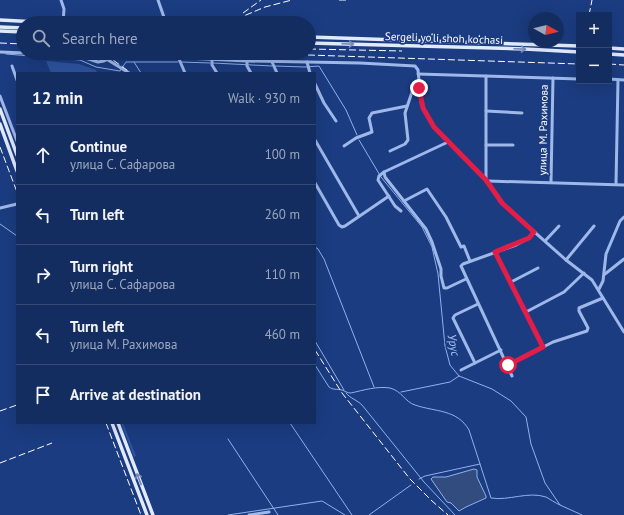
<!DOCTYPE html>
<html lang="en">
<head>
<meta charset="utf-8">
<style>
  :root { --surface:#142d61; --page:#21396a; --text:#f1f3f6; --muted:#9da8bd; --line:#334976 }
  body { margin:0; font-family:"PT Sans",sans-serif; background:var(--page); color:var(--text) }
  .controls { position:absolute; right:12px; top:12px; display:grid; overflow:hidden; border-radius:0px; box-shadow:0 4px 16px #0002 }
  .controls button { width:36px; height:36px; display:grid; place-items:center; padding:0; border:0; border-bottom:1px solid var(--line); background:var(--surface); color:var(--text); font:20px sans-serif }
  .compass { position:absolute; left:528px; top:12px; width:36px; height:36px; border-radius:50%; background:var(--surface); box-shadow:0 4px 16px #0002; rotate:98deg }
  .stop { position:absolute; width:12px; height:12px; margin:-9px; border:3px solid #e11d48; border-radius:50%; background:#fff }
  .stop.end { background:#e11d48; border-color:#fff; box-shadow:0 1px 4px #0008 }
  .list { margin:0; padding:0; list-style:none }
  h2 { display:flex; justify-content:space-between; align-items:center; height:52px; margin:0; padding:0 16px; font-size:17px }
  h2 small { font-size:13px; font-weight:400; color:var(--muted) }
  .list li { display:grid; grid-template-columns:26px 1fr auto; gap:12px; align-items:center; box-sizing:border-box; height:60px; padding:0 16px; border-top:1px solid var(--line) }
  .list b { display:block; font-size:15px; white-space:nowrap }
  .list p { margin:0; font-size:13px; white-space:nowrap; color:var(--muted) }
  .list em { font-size:13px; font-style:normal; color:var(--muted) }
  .icon { flex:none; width:22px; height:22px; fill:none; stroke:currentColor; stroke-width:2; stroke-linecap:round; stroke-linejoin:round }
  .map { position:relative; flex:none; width:624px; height:515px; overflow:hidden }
  .search { position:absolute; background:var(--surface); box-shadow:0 4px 16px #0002; left:16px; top:16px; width:300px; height:44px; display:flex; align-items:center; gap:10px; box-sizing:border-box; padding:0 14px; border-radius:22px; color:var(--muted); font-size:15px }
  .panel { position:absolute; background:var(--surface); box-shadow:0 4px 16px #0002; left:16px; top:72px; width:300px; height:352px; border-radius:0px }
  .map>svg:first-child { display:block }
  .green { fill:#2e54a0 }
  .water { fill:#334c7f; stroke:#91b1ec }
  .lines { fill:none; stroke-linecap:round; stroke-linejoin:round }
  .stream { stroke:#91b1ec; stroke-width:1 }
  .minor { stroke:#9eb8ea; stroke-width:3 }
  .major { stroke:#e2eafe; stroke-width:3.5 }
  .rail { stroke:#fff; stroke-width:1; stroke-dasharray:7 3; stroke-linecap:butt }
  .oneway { stroke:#758ab9 }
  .route { stroke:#e11d48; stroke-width:5 }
  .labels { text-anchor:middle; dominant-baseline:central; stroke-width:3.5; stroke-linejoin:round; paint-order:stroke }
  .street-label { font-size:11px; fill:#fff; stroke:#1b3c81 }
  .water-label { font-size:12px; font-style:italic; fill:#aac3f2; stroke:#1b3c81 }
</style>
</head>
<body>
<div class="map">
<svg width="624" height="515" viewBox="0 0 624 515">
  <rect width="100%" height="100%" fill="#1b3c81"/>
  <!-- green -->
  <g class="green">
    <path d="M46,61l33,3 17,6 1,3h-46z"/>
    <path d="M121,423h2l13,33 -2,1z"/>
  </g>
  <!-- water -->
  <path class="water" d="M474,469l3,1v7l9,19v2l-20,9 -7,4 -8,-8 -4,-1 -16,-23 2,-2h13z"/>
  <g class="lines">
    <!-- stream -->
    <g class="stream">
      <path d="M6,54l74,6 16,7 24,4 6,-9h52"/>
      <path d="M134,62l7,11"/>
      <path d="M181,62l29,1"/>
      <path d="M213,63l59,3"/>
      <path d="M275,66l30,1 14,-1 27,44 11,25"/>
      <path d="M359,140l22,37 41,50 10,20 6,27 7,72 5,19 9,11 33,13 19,12 15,16 5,27 14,39 15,22 22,10"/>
      <path d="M0,224l17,12"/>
      <path d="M315,247l3,2 6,10 50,128"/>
      <path d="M315,341l29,49"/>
      <path d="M315,365l14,22c4,3 8,2 13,3 3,1 5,3 9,3 13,-3 26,-7 39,-5 12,3 15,14 25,17 20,7 42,4 54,25l22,68c18,3 37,-7 55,-1 4,2 9,6 14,8"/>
      <path d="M401,392l49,-10 9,-6"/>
      <path d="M346,393c5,6 11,7 16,12l62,77 31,33"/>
      <path d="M290,423l62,92"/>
      <path d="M228,439l50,76"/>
      <path d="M419,479l6,-3 55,-12"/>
      <path d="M228,515l94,-14 23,14"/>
      <path d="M369,515l42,-30"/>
    </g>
    <!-- minor -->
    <g class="minor">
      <path d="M61,0l3,9 -1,14"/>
      <path d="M158,0l8,23"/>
      <path d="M0,52l76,3 22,7 6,-1 11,-5 8,-1 124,6 113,2 55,3 3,4 3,32 2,6 11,19 52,53 18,25 62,55 26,20 32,52"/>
      <path d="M179,59l6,14"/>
      <path d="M212,59v6l5,8"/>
      <path d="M108,60l21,13"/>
      <path d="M247,61v5l4,7"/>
      <path d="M272,62l5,11"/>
      <path d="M307,62l3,11"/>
      <path d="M12,66l5,14"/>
      <path d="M418,74l161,5"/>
      <path d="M609,79l15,1"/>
      <path d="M315,84l9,19 12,18"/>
      <path d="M0,96l17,45"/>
      <path d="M486,111l36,2"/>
      <path d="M315,140l44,76"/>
      <path d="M486,145h27"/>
      <path d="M344,146l12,-8 16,-6 -3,-14 3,-5 35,-7"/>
      <path d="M390,151l15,-7 3,-4 -3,-27 7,-21 2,-3 5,-1"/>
      <path d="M384,172l1,5 41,52 6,13 9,27v7l3,12h3l19,-9"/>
      <path d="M486,180v-104"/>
      <path d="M488,181l136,4"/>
      <path d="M551,182l2,-104"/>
      <path d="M315,183l24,42 3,2 3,-1 44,-30"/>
      <path d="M616,184l2,-104"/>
      <path d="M404,201l23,-12 19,28 15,30 3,-1 6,15"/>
      <path d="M0,208l17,-4"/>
      <path d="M401,211l-6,-5 -17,-26 1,-4 5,-4 64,-30"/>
      <path d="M545,241l14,-15"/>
      <path d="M495,252l48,95"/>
      <path d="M566,260l28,-34"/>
      <path d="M605,274l19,-15"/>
      <path d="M511,282l27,-14"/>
      <path d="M599,289l4,-8 3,-27 14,-33 4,-4"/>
      <path d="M526,312l38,-20 20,-19"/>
      <path d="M475,363l-22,-45 2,-3 23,-11"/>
      <path d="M508,365l45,-23 34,-11 1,-3 -9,-17v-3l24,-10"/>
      <path d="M461,370l40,-20"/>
      <path d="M512,376l-51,-110 2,-2 53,-19 13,-7 6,-6"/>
      <path d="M249,515l20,-3"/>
    </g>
    <!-- major -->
    <g class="major">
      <path d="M0,20l57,3"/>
      <path d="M0,27l23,1"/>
      <path d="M0,31l23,1"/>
      <path d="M309,37l270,9"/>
      <path d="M309,43l216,6 54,3"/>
      <path d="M609,48l15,1"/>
      <path d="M609,54l15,1"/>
      <path d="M0,109l17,46"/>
      <path d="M0,124l17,47"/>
      <path d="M112,423l35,92"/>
      <path d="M118,423l35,92"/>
    </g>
    <!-- rail -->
    <g class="rail">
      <path d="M339,0h8"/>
      <path d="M243,13l18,-13"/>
      <path d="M589,15l3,-15"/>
      <path d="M227,23l38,-16 27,-7"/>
      <path d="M0,43l23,1"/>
      <path d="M309,49l93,2"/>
      <path d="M95,53l18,7 18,13"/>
      <path d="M248,53l331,11"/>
      <path d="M609,64l15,1"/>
      <path d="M0,147l17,45"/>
      <path d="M315,350l27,43 68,86 22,22 16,14"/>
      <path d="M0,411l17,-6"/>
      <path d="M106,423l35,92"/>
      <path d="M0,463l52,-20"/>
    </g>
  </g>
  <!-- one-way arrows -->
  <defs><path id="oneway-shaft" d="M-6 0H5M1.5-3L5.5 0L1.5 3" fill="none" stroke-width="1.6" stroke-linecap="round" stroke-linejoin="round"/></defs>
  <g class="oneway">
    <use href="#oneway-shaft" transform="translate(348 44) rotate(2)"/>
    <use href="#oneway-shaft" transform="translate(520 49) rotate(2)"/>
    <use href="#oneway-shaft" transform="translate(139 479) rotate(-111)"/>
  </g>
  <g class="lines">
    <!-- route -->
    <path class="route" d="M419,88l4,20 11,19 52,53 16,23 32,29 -5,6 -34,14 48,95 -35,18"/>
  </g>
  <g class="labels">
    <!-- street labels -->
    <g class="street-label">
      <text transform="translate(444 38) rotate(2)">Sergeli yo‘li shoh ko‘chasi</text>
      <text transform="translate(543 130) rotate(-89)">улица М. Рахимова</text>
    </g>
    <!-- water labels -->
    <g class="water-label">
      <text transform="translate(454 345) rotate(79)">Урус</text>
    </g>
  </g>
</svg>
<div class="controls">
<button>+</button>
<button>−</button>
</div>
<svg class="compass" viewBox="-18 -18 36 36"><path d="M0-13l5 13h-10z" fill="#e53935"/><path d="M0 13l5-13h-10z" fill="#9da8bd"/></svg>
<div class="stop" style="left:508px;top:365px"></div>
<div class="stop end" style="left:419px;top:88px"></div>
<div class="search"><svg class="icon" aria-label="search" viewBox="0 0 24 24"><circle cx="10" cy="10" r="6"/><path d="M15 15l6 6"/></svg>Search here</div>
<section class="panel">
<h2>12 min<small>Walk · 930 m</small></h2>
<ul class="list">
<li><svg class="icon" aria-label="ahead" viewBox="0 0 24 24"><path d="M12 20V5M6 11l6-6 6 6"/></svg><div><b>Continue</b><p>улица С. Сафарова</p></div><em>100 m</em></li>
<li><svg class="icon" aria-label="left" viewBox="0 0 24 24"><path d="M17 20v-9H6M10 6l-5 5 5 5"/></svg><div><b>Turn left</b></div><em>260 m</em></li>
<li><svg class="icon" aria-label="right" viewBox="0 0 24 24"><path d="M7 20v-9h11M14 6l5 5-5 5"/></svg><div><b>Turn right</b><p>улица С. Сафарова</p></div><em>110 m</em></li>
<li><svg class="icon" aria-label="left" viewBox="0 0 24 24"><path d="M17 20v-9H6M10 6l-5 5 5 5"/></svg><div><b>Turn left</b><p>улица М. Рахимова</p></div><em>460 m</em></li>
<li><svg class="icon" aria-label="arrive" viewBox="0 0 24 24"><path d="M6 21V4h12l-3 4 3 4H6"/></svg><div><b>Arrive at destination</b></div></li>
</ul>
</section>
</div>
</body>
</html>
